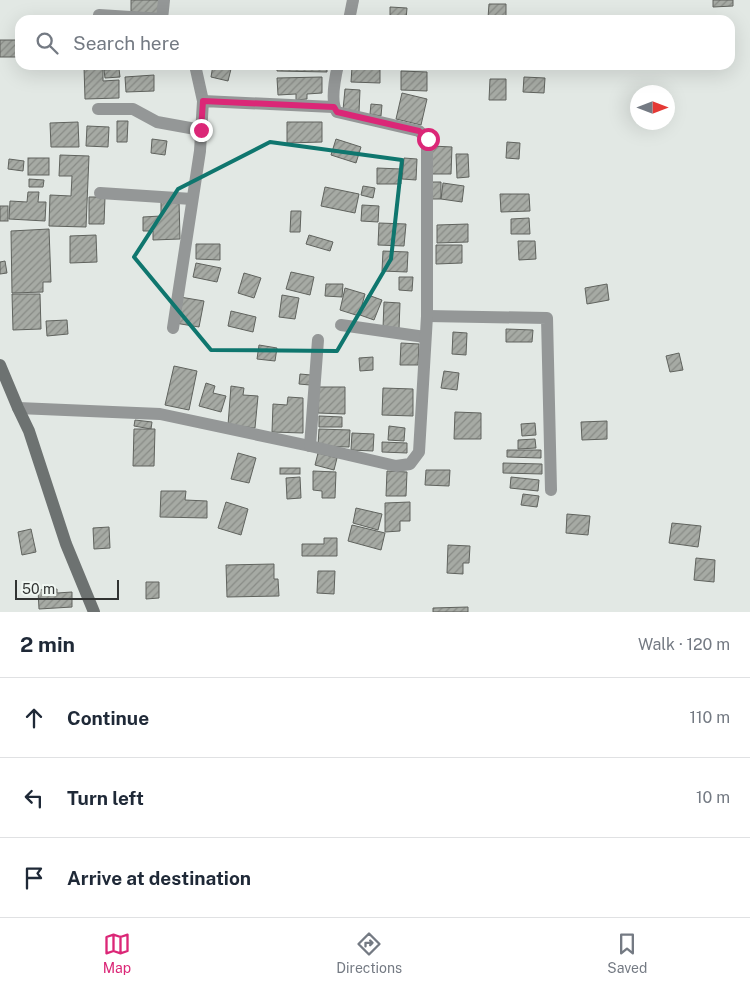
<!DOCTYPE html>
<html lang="en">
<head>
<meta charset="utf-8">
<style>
  :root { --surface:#fff; --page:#f2f2f3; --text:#1f2937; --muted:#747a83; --line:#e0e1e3; --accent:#db2777 }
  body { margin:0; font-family:"Public Sans",sans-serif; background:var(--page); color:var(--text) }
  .compass { position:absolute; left:630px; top:85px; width:45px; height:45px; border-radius:50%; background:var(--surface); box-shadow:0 5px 20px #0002; rotate:90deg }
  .scale { position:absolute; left:15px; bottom:12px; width:104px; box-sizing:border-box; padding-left:5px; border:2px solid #313332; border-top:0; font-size:14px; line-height:18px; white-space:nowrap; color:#313332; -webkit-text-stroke:4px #eff6f1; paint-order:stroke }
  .stop { position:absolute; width:15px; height:15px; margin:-11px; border:4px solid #db2777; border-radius:50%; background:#fff }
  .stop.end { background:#db2777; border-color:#fff; box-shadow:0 1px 5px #0008 }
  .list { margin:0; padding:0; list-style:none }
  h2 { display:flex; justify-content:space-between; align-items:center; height:65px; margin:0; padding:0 20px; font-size:21px }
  h2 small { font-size:16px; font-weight:400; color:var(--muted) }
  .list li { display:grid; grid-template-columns:32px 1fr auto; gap:15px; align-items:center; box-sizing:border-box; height:80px; padding:0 20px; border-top:1px solid var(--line) }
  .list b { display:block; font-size:19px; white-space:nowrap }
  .list em { font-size:16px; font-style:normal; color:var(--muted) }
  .icon { flex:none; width:28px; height:28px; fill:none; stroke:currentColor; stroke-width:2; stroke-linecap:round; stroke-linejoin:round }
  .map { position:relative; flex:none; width:750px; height:612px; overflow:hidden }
  .search { position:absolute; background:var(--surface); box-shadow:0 5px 20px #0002; left:15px; right:15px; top:15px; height:55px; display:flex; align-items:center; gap:12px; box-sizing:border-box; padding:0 18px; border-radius:15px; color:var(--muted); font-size:19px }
  .sheet { height:305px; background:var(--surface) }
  nav { display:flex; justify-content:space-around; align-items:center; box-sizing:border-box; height:70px; border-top:1px solid var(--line); background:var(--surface); font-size:14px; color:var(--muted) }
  nav a { display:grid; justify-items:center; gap:2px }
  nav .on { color:var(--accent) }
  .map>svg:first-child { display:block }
  .building { fill:url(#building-hatch); stroke:#60635e }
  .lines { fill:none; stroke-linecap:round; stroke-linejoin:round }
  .street { stroke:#949797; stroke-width:12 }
  .secondary { stroke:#6d7271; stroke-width:12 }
  .route { stroke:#db2777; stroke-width:6 }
  .marked { fill:none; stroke:#0f766e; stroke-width:4; stroke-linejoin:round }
</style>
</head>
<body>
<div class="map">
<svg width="750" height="612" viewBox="0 0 750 612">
  <defs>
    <pattern id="building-hatch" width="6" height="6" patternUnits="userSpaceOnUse" patternTransform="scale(1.25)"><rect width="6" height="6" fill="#a6aaa4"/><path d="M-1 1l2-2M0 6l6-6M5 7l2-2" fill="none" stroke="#888b86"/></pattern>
  </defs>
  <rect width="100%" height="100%" fill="#e2e8e4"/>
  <!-- building -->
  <g class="building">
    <path d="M131,0h29v14l-29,-2z"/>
    <path d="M713,0h20v6l-20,1z"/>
    <path d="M489,4h17v15l-18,-1z"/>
    <path d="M390,7l17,1 -1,12h-16z"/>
    <rect x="0" y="40" width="20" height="17"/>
    <path d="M213,65h19l-4,16 -17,-4z"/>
    <path d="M277,65h50v7l-50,-1z"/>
    <path d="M84,67h19v14l16,-1v18l-34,1z"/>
    <path d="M352,67l28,1v15l-29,-1z"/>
    <path d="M119,69l1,8 -15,1 -1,-8z"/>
    <path d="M401,71l26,1v19l-26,-1z"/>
    <path d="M154,75v16l-28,1 -1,-15z"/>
    <path d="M322,77v16l-15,1v5l-11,1v-6l-18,1 -1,-17z"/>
    <path d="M524,77l21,1 -1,15 -21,-1z"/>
    <path d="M490,79h16v21h-17z"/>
    <path d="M345,89l15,1 -1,22 -16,-2z"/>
    <path d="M402,93l25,6 -6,26 -25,-6z"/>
    <path d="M371,104l11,1 -1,11 -11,-2z"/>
    <path d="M117,121h11l-1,21h-10z"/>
    <path d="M78,122l1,25h-28l-1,-24z"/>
    <path d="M287,122h35v20l-35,1z"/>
    <path d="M87,126l22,1 -1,20 -22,-1z"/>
    <path d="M152,139l15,2 -2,14 -14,-2z"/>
    <path d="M336,139l25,8 -5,16 -25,-8z"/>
    <path d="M507,142l13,1 -1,16 -13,-1z"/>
    <path d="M432,146l20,1 -1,27h-20z"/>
    <path d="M456,154h12l1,23 -12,1z"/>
    <path d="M60,155l29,1 -3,71 -37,-1 1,-31 21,1 1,-20h-13z"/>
    <rect x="28" y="158" width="21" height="17"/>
    <path d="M404,158l13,1 -1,21 -14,-1z"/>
    <path d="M9,159l15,2 -1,10 -15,-2z"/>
    <path d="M377,168l24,1v15h-24z"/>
    <path d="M29,179l15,1 -1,7h-14z"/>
    <path d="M431,182h10v17h-11z"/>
    <path d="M443,183l21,3 -2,16 -21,-3z"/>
    <path d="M363,186l12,2 -2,10 -12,-3z"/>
    <path d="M325,187l34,7 -4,19 -34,-7z"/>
    <path d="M28,192h11l-1,10h8l-1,19 -36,-2 1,-18 17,1z"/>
    <path d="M500,194h29l1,17 -29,1z"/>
    <path d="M89,197h16l-1,27h-15z"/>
    <path d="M179,200l1,39 -27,1v-9h-10v-14l18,-1v-15z"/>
    <path d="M362,205l17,1 -1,16 -17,-1z"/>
    <rect x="0" y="206" width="8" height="15"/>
    <path d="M291,211h10l-1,21h-10z"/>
    <path d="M529,218l1,16h-19v-15z"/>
    <path d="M379,223l27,1 -2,22 -26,-1z"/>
    <path d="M468,224v18l-31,1v-18z"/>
    <path d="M49,229l2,53h-8v10l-31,1 -1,-62z"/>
    <path d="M96,235l1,27 -27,1v-27z"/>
    <path d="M309,235l24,7 -3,9 -24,-7z"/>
    <path d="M518,241h17l1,18 -17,1z"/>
    <path d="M196,244h24v16l-24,-1z"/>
    <path d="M436,245h26v18l-26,1z"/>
    <path d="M383,251l25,1 -1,20 -25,-1z"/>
    <path d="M5,261l2,12 -7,1v-12z"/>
    <path d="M196,263l25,5 -4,14 -24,-5z"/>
    <path d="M291,272l23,5 -4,18 -24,-6z"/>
    <path d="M244,273l17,5 -7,20 -16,-5z"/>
    <path d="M399,277h14l-1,14 -13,-1z"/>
    <path d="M326,284h17l-1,13 -17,-1z"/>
    <path d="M607,284l2,16 -22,4 -2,-16z"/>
    <path d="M345,288l20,6 -6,22 -19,-6z"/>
    <path d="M12,294h28l1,35 -28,1z"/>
    <path d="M282,295l17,3 -4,21 -16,-2z"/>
    <path d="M368,295l14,5 -8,20 -14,-5z"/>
    <path d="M180,297l24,4 -5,26 -24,-4z"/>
    <path d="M384,302l16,1 -1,26 -16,-1z"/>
    <path d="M231,311l25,6 -3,15 -25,-6z"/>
    <path d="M67,320l1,14 -21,2 -1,-15z"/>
    <path d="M506,329l27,1 -1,12h-26z"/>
    <path d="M453,332l14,1 -1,22 -14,-1z"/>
    <path d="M401,343l18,1 -1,21h-18z"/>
    <path d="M259,345l18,3 -2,13 -18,-2z"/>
    <path d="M679,353l4,17 -13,2 -4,-16z"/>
    <path d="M373,357v13l-13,1 -1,-13z"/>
    <path d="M174,366l23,5 -8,39 -24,-5z"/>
    <path d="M444,371l15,2 -2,17 -16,-2z"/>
    <path d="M300,374l11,1 -1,10 -11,-1z"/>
    <path d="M206,383l9,3 -2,7 13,3 -5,16 -22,-6z"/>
    <path d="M231,386l13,2 -1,7 15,1 -3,32 -27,-3z"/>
    <path d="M318,387h27v27l-27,-1z"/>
    <path d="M383,388l30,1v27l-31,-1z"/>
    <path d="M288,397l15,1v35l-31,-1 1,-28 14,1z"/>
    <path d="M455,412l26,1v26h-27z"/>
    <path d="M319,416l23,1v10h-23z"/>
    <path d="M135,420l17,2 -1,7 -17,-3z"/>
    <path d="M607,421v18l-25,1 -1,-18z"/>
    <path d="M535,423l1,12 -14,1 -1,-12z"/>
    <path d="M389,426l16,2 -1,13 -16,-1z"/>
    <path d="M134,429h21l-1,37h-21z"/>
    <path d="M319,429l31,1 -1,17 -31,-1z"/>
    <path d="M352,433l22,1 -1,17 -22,-1z"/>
    <path d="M535,439l1,9 -18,1v-9z"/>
    <path d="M382,442l25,1v10l-25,-1z"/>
    <path d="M507,450h34v8l-34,-1z"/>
    <path d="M238,453l18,5 -7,25 -18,-4z"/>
    <path d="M318,453l19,5 -3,12 -19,-5z"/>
    <path d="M503,463l39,1v10l-39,-1z"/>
    <rect x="280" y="468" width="20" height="6"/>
    <path d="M426,470h24l-1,16 -24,-1z"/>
    <path d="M313,471l23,1 -1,26h-13v-7l-9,-1z"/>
    <path d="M387,471l20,1 -1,24h-20z"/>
    <path d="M300,477l1,21 -14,1 -1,-21z"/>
    <path d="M511,477l28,3 -1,11 -28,-3z"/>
    <path d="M161,491h25l-1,9 22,1v17l-47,-1z"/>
    <path d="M523,494l16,2 -2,11 -16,-2z"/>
    <path d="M226,502l22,7 -7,26 -23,-7z"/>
    <path d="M410,502v19h-10v10l-15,1v-29z"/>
    <path d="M356,508l26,6 -4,16 -25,-7z"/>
    <path d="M567,514l23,2 -2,19 -22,-2z"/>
    <path d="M672,523l29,3 -3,21 -29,-4z"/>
    <path d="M352,525l33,8 -4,17 -33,-9z"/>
    <path d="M109,527l1,21 -16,1 -1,-21z"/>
    <path d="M31,529l5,23 -14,3 -4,-23z"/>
    <path d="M324,538h13v18h-35v-12h22z"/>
    <path d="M448,545l22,1 -1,17h-6v11l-16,-1z"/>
    <path d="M696,558l19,2 -1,22 -20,-2z"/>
    <path d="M274,564v15h4l1,17 -52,1 -1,-32z"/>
    <path d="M318,571h17l-1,23 -17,-1z"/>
    <path d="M146,582h13v16l-13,1z"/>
    <path d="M57,589v4l15,-1v15l-33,2 -1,-19z"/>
    <path d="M468,607v5h-35v-4z"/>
  </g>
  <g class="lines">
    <!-- street -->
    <g class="street">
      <path d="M99,15l63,4 2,-19"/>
      <path d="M349,20l4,-20"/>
      <path d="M195,65l8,36"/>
      <path d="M98,109h35l24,13 44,8"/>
      <path d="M100,193l92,6"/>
      <path d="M427,316l120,2 4,172"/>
      <path d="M341,325l84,12"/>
      <path d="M173,328l27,-177 3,-50 130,6"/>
      <path d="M18,408l142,6 150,32 86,20 14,-2 9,-12 8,-136v-177l-8,-8 -82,-19c-7,-10 -2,-34 1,-47"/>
      <path d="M310,446l8,-106"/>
    </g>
    <!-- secondary -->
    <path class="secondary" d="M0,365l18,43 11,23 37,113 28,68"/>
  </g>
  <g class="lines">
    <!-- route -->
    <path class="route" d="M201,130l2,-29 131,6 3,5 82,19 9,8"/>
  </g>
  <!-- marked area -->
  <path class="marked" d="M270,142l132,18 -11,99 -54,92 -126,-1 -77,-93 44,-68z"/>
</svg>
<svg class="compass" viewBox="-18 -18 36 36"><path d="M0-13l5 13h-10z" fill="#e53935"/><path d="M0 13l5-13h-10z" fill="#747a83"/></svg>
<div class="scale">50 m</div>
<div class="stop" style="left:428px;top:139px"></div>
<div class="stop end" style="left:201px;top:130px"></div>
<div class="search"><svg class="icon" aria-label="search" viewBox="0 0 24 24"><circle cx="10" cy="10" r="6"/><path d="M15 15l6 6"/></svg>Search here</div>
</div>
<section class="sheet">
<h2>2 min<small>Walk · 120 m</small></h2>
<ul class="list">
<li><svg class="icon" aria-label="ahead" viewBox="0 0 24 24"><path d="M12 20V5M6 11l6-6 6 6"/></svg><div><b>Continue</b></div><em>110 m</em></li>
<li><svg class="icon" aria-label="left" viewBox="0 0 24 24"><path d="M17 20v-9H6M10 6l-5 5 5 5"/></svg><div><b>Turn left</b></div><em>10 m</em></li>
<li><svg class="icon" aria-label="arrive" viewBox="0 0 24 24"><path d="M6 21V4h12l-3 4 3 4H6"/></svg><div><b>Arrive at destination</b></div></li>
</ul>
</section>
<nav>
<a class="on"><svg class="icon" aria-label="map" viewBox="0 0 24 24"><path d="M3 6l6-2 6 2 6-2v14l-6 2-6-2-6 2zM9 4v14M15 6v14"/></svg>Map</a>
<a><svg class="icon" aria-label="directions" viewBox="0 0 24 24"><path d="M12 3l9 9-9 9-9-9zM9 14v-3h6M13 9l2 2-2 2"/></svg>Directions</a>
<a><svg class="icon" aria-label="saved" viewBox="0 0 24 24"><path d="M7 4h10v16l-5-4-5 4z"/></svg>Saved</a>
</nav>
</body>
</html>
